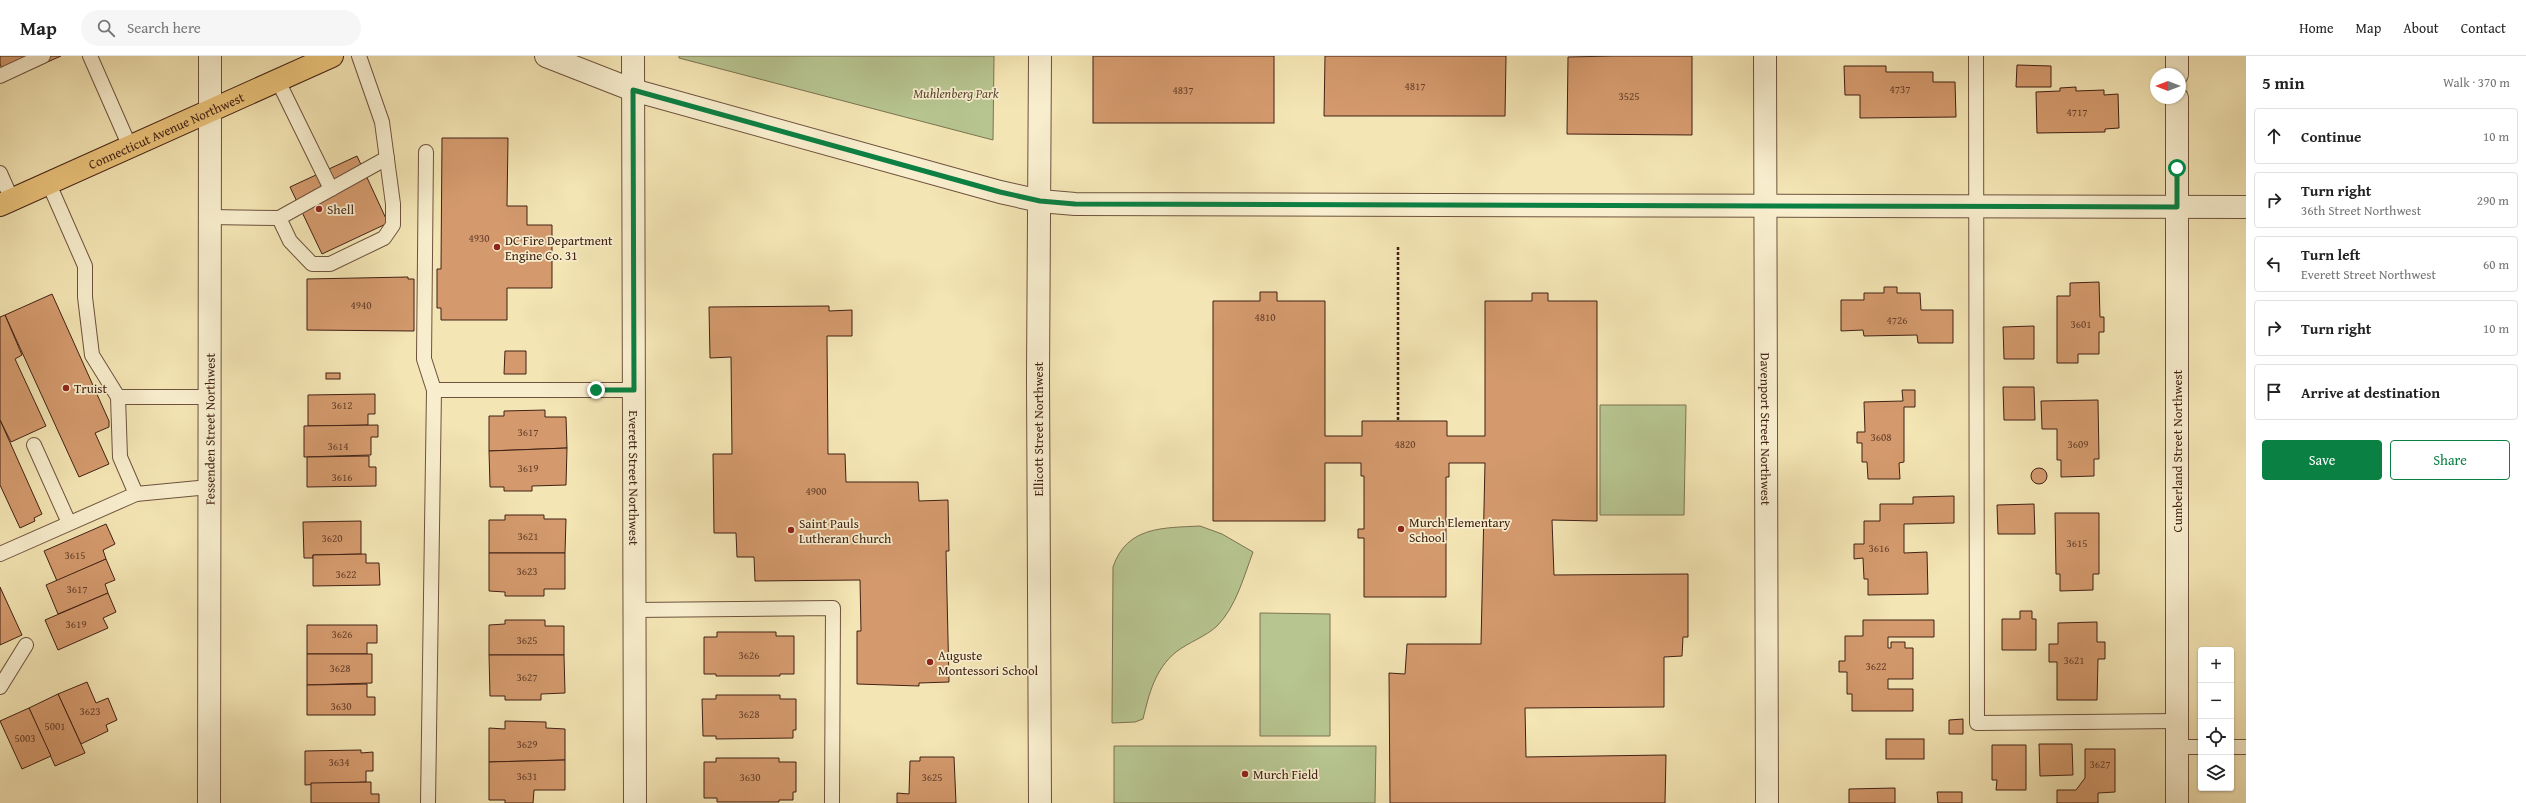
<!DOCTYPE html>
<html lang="en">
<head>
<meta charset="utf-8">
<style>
  :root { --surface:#fff; --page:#f6f6f6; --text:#222; --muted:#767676; --line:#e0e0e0; --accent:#0b8043 }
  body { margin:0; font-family:"Gentium Book Plus",serif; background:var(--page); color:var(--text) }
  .controls { position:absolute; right:12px; bottom:12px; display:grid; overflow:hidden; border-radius:4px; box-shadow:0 1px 3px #0004 }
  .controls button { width:36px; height:36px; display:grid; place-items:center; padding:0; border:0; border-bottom:1px solid var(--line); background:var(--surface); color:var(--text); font:20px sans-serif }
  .compass { position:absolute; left:2150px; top:12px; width:36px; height:36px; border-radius:50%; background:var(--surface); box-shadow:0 1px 3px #0004; rotate:270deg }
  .stop { position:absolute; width:12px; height:12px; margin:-9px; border:3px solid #0b8043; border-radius:50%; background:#fff }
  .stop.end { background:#0b8043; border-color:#fff; box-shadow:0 1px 4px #0008 }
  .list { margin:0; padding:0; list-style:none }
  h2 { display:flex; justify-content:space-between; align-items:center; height:52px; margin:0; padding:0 16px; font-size:17px }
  h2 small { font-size:13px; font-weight:400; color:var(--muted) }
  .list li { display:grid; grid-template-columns:26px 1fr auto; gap:12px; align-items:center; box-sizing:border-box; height:56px; margin:0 8px 8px; padding:0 8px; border:1px solid var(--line); border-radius:4px }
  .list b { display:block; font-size:15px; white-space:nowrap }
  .list p { margin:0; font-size:13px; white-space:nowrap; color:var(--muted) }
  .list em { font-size:13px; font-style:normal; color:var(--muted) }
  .actions { display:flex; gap:8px; padding:12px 16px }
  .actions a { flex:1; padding:9px 0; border:1px solid var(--accent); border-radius:4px; text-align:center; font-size:14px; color:var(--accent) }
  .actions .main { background:var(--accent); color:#fff }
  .icon { flex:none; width:22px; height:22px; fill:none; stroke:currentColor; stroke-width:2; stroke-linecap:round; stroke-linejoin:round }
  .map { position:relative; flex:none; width:2246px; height:747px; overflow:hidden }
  header { display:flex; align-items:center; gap:24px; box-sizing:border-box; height:56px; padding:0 20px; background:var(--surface); border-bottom:1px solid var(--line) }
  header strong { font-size:19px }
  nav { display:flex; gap:22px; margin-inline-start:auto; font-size:14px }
  .search { width:280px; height:36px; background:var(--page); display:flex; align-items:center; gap:10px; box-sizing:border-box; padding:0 14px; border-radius:22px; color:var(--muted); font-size:15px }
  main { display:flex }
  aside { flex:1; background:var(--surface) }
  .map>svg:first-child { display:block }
  .green { fill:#b7c590; stroke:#7c7352 }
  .building { fill:#d49a6d; stroke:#412115 }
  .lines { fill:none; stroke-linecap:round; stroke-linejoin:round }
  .service-casing { stroke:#6e523d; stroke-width:16 }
  .minor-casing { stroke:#6e523d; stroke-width:24 }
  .tertiary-casing { stroke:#6e523d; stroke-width:24 }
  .primary-casing { stroke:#412115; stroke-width:24 }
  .path { stroke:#412115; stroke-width:2.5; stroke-dasharray:3 2; stroke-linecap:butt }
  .service { stroke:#f8eece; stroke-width:14 }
  .minor { stroke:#f8eece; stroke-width:22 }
  .tertiary { stroke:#f8eece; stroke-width:22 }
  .primary { stroke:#eac27a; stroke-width:22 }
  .route { stroke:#0b8043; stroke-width:5 }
  .poi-dot { fill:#8f2418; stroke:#f8eece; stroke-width:1.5 }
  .labels { text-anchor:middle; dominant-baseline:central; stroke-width:3.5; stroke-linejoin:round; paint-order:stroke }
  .number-label { font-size:11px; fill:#663f2b }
  .park-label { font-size:13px; font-style:italic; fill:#5e4a34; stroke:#f8eece }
  .street-label { font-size:13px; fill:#412115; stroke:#f8eece }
  .poi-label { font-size:13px; fill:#412115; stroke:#f8eece; text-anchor:start }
</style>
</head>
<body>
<header>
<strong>Map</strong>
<div class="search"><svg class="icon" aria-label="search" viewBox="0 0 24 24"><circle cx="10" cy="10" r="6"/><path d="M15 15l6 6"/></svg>Search here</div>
<nav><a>Home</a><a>Map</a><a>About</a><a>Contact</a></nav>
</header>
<main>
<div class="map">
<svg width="2246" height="747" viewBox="0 0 2246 747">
  <rect width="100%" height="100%" fill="#f4e5b4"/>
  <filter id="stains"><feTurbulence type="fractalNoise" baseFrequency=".005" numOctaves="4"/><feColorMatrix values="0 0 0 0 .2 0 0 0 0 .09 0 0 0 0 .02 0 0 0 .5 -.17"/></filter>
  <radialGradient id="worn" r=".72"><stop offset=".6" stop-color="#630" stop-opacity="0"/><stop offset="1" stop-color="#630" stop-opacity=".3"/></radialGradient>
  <!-- green -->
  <g class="green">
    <path d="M679,0h315l-1,84 -314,-82z"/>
    <path d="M1600,349h86l-2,110h-84z"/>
    <path d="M1200,470l22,8 31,18c-9,24 -17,55 -36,74 -12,11 -28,16 -41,26 -21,17 -27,42 -33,67l-8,3 -23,1 1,-156c14,-41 50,-39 87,-41z"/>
    <path d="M1260,557l70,1v122h-70z"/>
    <path d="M1114,690h262l-1,57h-261z"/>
  </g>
  <!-- building -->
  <g class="building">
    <path d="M0,0h61l-54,24 -7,-16z"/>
    <rect x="1093" y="0" width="181" height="67"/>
    <path d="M1325,0h181l-1,60h-181z"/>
    <path d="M1613,0h79v79l-125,-1 1,-77z"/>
    <path d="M2017,9l34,1v21h-35z"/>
    <path d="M1844,10h42v6h47v10h22l1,35 -96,1v-23h-15z"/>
    <path d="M2076,31v4l28,-1v5l14,-1 1,34 -14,1v3l-68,1 -1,-41 24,-1v-3z"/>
    <path d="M442,82h66l-1,68h20v19h25v63h-45v32h-66v-12h-4v-39h4z"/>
    <path d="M357,100l31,67 -66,31 -32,-67z"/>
    <path d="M408,221v2h6v52l-107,-1v-51z"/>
    <path d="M2099,226l1,35h4v15h-5v22h-21v9h-21v-67h13v-13z"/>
    <path d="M1884,231h13v6h23l1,17h32v33h-35l-1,-8 -53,1 -1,-6 -22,1v-31h23v-7h20z"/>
    <path d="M1260,236h17v9h48v135h37v-15h85v15h38v-135h47v-8h16v8h49v220l-45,-1 2,55 134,-1v63h-5l-1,19 -18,1v50l-139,1 1,49 140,-2 -1,48h-275l-1,-130 16,1 2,-30h74l4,-181h-36v14h-3v120h-82v-59h-6v-9h6v-53h-3v-13h-36v58h-112v-220h47z"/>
    <path d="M52,238l57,127v6l-14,6 14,31 -30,13 -74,-162z"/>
    <path d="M829,250v5l23,-1v26h-25l1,118h17l1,28h72l1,19 29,-1 1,51h-3l3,131 -30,1v3l-62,-2v-53h4l-1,-51 -105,1 -1,-24h-17l-1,-24h-22l-1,-79h19l-1,-97 -21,1 -1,-51z"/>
    <path d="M5,259l17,40 -7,4 31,67 -35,16 -11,-22v-103z"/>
    <path d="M2034,270v33h-30l-1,-32z"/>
    <path d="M505,295h21v23h-22z"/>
    <rect x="326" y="317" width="14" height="6"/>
    <path d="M2003,331h31l1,33h-31z"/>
    <path d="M1902,334h13v17h-11v55l-5,1 1,16h-32l-1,-17h-5v-19h-5v-11h8l-1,-30 39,-1z"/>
    <path d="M375,338v20h-7v11l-60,1v-31z"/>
    <path d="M2098,344l1,59h-5v17l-33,1v-17h-4v-31h-15l-1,-28z"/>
    <path d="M545,354v7h21l1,31 -78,3v-35h15v-5z"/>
    <path d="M0,364l42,94 -8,4 1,3 -15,7 -20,-43z"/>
    <path d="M378,369v12h-7v18l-67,2v-31z"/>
    <path d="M567,392l-1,37 -34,1v5h-28v-4h-14l-1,-36z"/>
    <path d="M369,400v11h7v19l-69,1v-30z"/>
    <circle cx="2039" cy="420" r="8"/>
    <path d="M1954,440v27l-50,1v29l23,-1 1,42 -60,1v-16h-4l-1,-21 -9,1v-15h10v-23h16v-17h33v-7z"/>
    <path d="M2034,448l1,30h-37l-1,-29z"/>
    <path d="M2055,457h44v61h-6v16l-33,1v-17h-4z"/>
    <path d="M505,459h39v4h22l-1,34h-76v-33h16z"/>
    <path d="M361,465v33l-48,1v3h-9l-1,-36z"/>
    <path d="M106,468l9,20 -12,6 3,9 -49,22 -13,-30z"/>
    <path d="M489,497h76v36h-21v7h-39v-4l-16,-1z"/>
    <path d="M366,498v9h13l1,22 -67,1v-31z"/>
    <path d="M106,503l9,21 -10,4 3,9 -50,21 -12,-29z"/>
    <path d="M0,531l22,48 -22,10z"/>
    <path d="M108,537l8,19 -13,6 5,10 -50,22 -13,-30z"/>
    <path d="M2020,555h12v8h4v31h-34v-31h18z"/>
    <path d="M505,564h40v6h19v29h-75v-30l16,-1z"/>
    <path d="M1863,564h71v17h-46v11h3v-6h14v6h8v31h-25v10h25v22h-61v-17h-5v-22h-8v-11h6v-25h18z"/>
    <path d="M2097,566v20h8v17h-7l-1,41h-40v-38h-8v-18h9v-21z"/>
    <path d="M307,569h70v18h-10v11h-60z"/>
    <path d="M717,576h59v4h18v38h-14v2h-64v-2h-12v-37h13z"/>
    <path d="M307,598h65v29l-65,2z"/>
    <path d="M489,599h75l1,38 -24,1v6h-36v-4h-15z"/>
    <path d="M87,626l9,21 12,-5 9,22 -11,5 2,6 -27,13 -23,-50z"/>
    <path d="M367,628v13h8v18h-68v-30z"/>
    <path d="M58,638l27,59 -30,13 -26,-58z"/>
    <path d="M716,639h64v4h16v31h-3v8l-77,1v-3h-13l-1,-37h14z"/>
    <path d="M29,652l22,48 -29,13 -22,-48z"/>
    <path d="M1963,663v15h-14v-14z"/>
    <path d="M505,665l41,1v6l19,1v31l-76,2v-34l16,1z"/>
    <rect x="1886" y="683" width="38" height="20"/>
    <path d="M2039,688h33l1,31 -33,1z"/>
    <path d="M1992,689h34v45h-30l1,-10h-5z"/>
    <path d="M2085,693h30v43l-17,1v10h-41v-13h19l9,-12z"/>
    <path d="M361,694v3l12,-1v19h-7v11l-61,3v-34z"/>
    <path d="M920,701h34l2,46h-59v-10l12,1 1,-33h10z"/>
    <path d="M716,702h63v4h17v30h-3v8h-14v2h-62v-4h-13v-36h12z"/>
    <path d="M565,704v30h-31l-1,13h-28v-3h-16v-38z"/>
    <path d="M371,726v12h8v9h-68v-20z"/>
    <path d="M1895,732v15h-46v-14z"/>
    <path d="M1937,736h25v11h-24z"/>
  </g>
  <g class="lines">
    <defs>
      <g id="service">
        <path d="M90,0l40,91"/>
        <path d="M1976,0l1,667 200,-2"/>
        <path d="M0,20l43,-20"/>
        <path d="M278,25l53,108"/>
        <path d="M426,96l-2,207 10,31 -6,413"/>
        <path d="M0,117l12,27"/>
        <path d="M49,128l36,82v31l7,58 26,42h92"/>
        <path d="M210,161l69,1 11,23 22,23h18l54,-26 9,-13v-21l-11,-82 -23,-66"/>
        <path d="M279,162l108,-60"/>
        <path d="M434,334h200"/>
        <path d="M118,341l2,60 16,37"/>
        <path d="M34,389l35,78"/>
        <path d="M0,498l136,-60 73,-7"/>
        <path d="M634,554l199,-2 -1,195"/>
        <path d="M0,631l26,-42"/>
        <path d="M2177,691h24"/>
        <path d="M2231,691h15"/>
      </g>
      <g id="minor">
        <path d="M210,0v55"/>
        <path d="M546,0l87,34 367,102 40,9 35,3 1171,3"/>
        <path id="s1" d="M633,0l2,747"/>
        <path id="s2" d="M1765,0l2,747"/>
        <path d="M2177,0v18"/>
        <path d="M1040,747l-2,-427 2,-320"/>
        <path d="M2177,747v-705"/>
      </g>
      <g id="tertiary">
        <path id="s3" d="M209,747l1,-692"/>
      </g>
      <g id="primary">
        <path id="s4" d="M0,149l332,-149"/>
      </g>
    </defs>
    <!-- service casing -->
    <use href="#service" class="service-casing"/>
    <!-- minor casing -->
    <use href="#minor" class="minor-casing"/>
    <!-- tertiary casing -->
    <use href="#tertiary" class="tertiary-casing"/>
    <!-- primary casing -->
    <use href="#primary" class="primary-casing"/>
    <!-- path -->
    <path class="path" d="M1398,191v174"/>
    <!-- service -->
    <use href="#service" class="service"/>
    <!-- minor -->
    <use href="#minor" class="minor"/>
    <!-- tertiary -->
    <use href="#tertiary" class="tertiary"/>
    <!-- primary -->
    <use href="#primary" class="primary"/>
  </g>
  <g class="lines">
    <!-- route -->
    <path class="route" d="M596,334h38l-1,-300 367,102 40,9 35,3 1102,3v-39"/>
  </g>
  <!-- markers -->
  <g class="poi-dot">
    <circle cx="319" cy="153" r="4"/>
    <circle cx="497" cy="191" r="4"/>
    <circle cx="66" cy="332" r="4"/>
    <circle cx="1401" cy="473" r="4"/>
    <circle cx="791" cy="474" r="4"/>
    <circle cx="930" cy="606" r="4"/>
    <circle cx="1245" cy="718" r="4"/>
  </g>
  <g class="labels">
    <!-- number labels -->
    <g class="number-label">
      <text x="1415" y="30">4817</text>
      <text x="1900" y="33">4737</text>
      <text x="1183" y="34">4837</text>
      <text x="1629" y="40">3525</text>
      <text x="2077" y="56">4717</text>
      <text x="479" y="182">4930</text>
      <text x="361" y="249">4940</text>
      <text x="1265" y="261">4810</text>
      <text x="1897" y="264">4726</text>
      <text x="2081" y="268">3601</text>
      <text x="342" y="349">3612</text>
      <text x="528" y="376">3617</text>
      <text x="1881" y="381">3608</text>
      <text x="1405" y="388">4820</text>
      <text x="2078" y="388">3609</text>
      <text x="338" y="390">3614</text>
      <text x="528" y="412">3619</text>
      <text x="342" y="421">3616</text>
      <text x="816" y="435">4900</text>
      <text x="528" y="480">3621</text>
      <text x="332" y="482">3620</text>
      <text x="2077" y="487">3615</text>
      <text x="1879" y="492">3616</text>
      <text x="75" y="499">3615</text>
      <text x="527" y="515">3623</text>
      <text x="346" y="518">3622</text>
      <text x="77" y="533">3617</text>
      <text x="76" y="568">3619</text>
      <text x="342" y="578">3626</text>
      <text x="527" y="584">3625</text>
      <text x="749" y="599">3626</text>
      <text x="2074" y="604">3621</text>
      <text x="1876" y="610">3622</text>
      <text x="340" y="612">3628</text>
      <text x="527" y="621">3627</text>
      <text x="341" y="650">3630</text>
      <text x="90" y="655">3623</text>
      <text x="749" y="658">3628</text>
      <text x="55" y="670">5001</text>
      <text x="25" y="682">5003</text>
      <text x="527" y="688">3629</text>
      <text x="339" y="706">3634</text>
      <text x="2100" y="708">3627</text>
      <text x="527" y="720">3631</text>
      <text x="750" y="721">3630</text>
      <text x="932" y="721">3625</text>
    </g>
    <!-- park labels -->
    <g class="park-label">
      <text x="956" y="37">Muhlenberg Park</text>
    </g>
    <!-- street labels -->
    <g class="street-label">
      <text stroke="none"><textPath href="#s4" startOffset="182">Connecticut Avenue Northwest</textPath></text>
      <text stroke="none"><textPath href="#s3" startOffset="374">Fessenden Street Northwest</textPath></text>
      <text transform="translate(1038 373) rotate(-90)">Ellicott Street Northwest</text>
      <text stroke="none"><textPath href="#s2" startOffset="373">Davenport Street Northwest</textPath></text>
      <text transform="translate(2177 395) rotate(-90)">Cumberland Street Northwest</text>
      <text stroke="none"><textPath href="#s1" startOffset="422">Everett Street Northwest</textPath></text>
    </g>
    <!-- poi labels -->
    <g class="poi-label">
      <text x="327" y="153">Shell</text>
      <text x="505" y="184">DC Fire Department<tspan x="505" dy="15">Engine Co. 31</tspan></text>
      <text x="74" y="332">Truist</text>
      <text x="1409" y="466">Murch Elementary<tspan x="1409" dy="15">School</tspan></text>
      <text x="799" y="467">Saint Pauls<tspan x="799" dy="15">Lutheran Church</tspan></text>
      <text x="938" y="599">Auguste<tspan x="938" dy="15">Montessori School</tspan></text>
      <text x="1253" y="718">Murch Field</text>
    </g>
  </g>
  <rect width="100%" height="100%" filter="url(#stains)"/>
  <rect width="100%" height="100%" fill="url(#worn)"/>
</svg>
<div class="controls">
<button>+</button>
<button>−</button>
<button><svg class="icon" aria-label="locate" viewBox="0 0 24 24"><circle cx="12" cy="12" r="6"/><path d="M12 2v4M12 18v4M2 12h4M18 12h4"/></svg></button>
<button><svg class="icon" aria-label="layers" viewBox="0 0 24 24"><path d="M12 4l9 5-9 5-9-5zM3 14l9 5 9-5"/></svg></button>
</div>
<svg class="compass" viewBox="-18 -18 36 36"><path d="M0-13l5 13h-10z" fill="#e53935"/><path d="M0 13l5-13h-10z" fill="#767676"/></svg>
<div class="stop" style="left:2177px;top:112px"></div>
<div class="stop end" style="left:596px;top:334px"></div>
</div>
<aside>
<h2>5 min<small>Walk · 370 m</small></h2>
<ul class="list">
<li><svg class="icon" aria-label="ahead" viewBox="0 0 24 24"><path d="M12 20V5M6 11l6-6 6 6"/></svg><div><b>Continue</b></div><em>10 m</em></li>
<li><svg class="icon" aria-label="right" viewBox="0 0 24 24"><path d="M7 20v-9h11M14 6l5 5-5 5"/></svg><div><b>Turn right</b><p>36th Street Northwest</p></div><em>290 m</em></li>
<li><svg class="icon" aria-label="left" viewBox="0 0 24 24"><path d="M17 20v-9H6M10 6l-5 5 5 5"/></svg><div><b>Turn left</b><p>Everett Street Northwest</p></div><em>60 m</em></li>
<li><svg class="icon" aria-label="right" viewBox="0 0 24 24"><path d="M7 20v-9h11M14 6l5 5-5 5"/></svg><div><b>Turn right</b></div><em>10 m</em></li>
<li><svg class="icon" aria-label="arrive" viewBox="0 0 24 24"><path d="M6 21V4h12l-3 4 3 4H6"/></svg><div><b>Arrive at destination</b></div></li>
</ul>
<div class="actions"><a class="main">Save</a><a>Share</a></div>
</aside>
</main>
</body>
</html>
